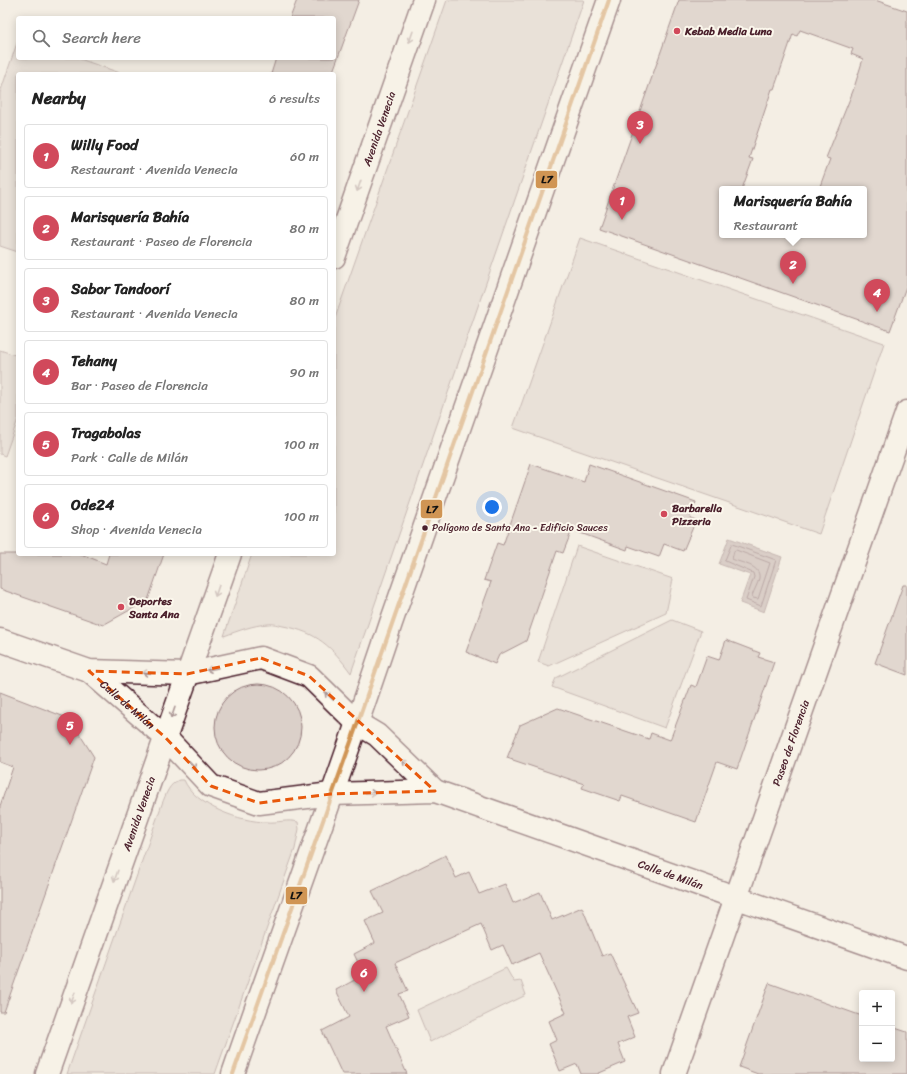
<!DOCTYPE html>
<html lang="en">
<head>
<meta charset="utf-8">
<style>
  :root { --surface:#fff; --page:#f6f6f6; --text:#222; --muted:#767676; --line:#e0e0e0; --accent:#d1495b }
  body { margin:0; font-family:Sriracha,sans-serif; background:var(--page); color:var(--text) }
  .controls { position:absolute; right:12px; bottom:12px; display:grid; overflow:hidden; border-radius:4px; box-shadow:0 2px 10px #0003 }
  .controls button { width:36px; height:36px; display:grid; place-items:center; padding:0; border:0; border-bottom:1px solid var(--line); background:var(--surface); color:var(--text); font:20px sans-serif }
  .you { position:absolute; left:492px; top:507px; width:14px; height:14px; margin:-10px; border:3px solid #fff; border-radius:50%; background:#1a73e8; box-shadow:0 0 0 6px #1a73e833 }
  .badge { display:grid; place-items:center; width:26px; height:26px; border-radius:50%; background:var(--accent); color:#fff; font-size:13px; font-weight:700 }
  .pin { position:absolute; translate:-50% -33px; filter:drop-shadow(0 1px 2px #0008) }
  .pin::after { content:''; position:absolute; top:21px; width:14px; height:12px; background:inherit; clip-path:polygon(0 0,100% 0,50% 100%) }
  .popup { position:absolute; left:719px; top:186px; width:148px; height:52px; box-sizing:border-box; display:grid; place-content:center; border-radius:4px; background:var(--surface); filter:drop-shadow(0 1px 3px #0005); font-size:13px; white-space:nowrap; color:var(--muted) }
  .popup b { font-size:15px; color:var(--text) }
  .popup::after { content:''; position:absolute; left:50%; top:100%; margin-left:-8px; border:8px solid transparent; border-top-color:var(--surface) }
  .list { margin:0; padding:0; list-style:none }
  h2 { display:flex; justify-content:space-between; align-items:center; height:52px; margin:0; padding:0 16px; font-size:17px }
  h2 small { font-size:13px; font-weight:400; color:var(--muted) }
  .list li { display:grid; grid-template-columns:26px 1fr auto; gap:12px; align-items:center; box-sizing:border-box; height:64px; margin:0 8px 8px; padding:0 8px; border:1px solid var(--line); border-radius:4px }
  .list b { display:block; font-size:15px; white-space:nowrap }
  .list p { margin:0; font-size:13px; white-space:nowrap; color:var(--muted) }
  .list em { font-size:13px; font-style:normal; color:var(--muted) }
  .icon { flex:none; width:22px; height:22px; fill:none; stroke:currentColor; stroke-width:2; stroke-linecap:round; stroke-linejoin:round }
  .map { position:relative; flex:none; width:907px; height:1074px; overflow:hidden }
  .search { position:absolute; background:var(--surface); box-shadow:0 2px 10px #0003; left:16px; top:16px; width:320px; height:44px; display:flex; align-items:center; gap:10px; box-sizing:border-box; padding:0 14px; border-radius:4px; color:var(--muted); font-size:15px }
  .panel { position:absolute; background:var(--surface); box-shadow:0 2px 10px #0003; left:16px; top:72px; width:320px; height:484px; border-radius:4px }
  .map>svg:first-child { display:block }
  .green { fill:#dbd0c9; stroke:#92787a }
  .water { fill:#baa7a5; stroke:#8d7174 }
  .lines { fill:none; stroke-linecap:round; stroke-linejoin:round }
  .shore { stroke:#77555c; stroke-width:1 }
  .building { fill:#cabbb6; stroke:#4a1f2b; fill-rule:evenodd }
  .street-casing { stroke:#4a1f2b; stroke-width:25 }
  .secondary-casing { stroke:#4a1f2b; stroke-width:25 }
  .street { stroke:#fbf7ec; stroke-width:22 }
  .secondary { stroke:#fbf7ec; stroke-width:22 }
  .bus-1-casing { stroke:#fbf7ec; stroke-width:7 }
  .bus-1 { stroke:#d09554; stroke-width:4 }
  .oneway { stroke:#ab9695 }
  .marked { fill:none; stroke:#e8590c; stroke-width:3; stroke-dasharray:8 5; stroke-linejoin:round }
  .poi-dot { fill:#d1495b; stroke:#fbf7ec; stroke-width:1.5 }
  .bus-dot { fill:#4a1f2b; stroke:#fbf7ec; stroke-width:1.5 }
  .labels { text-anchor:middle; dominant-baseline:central; stroke-width:4; stroke-linejoin:round; paint-order:stroke }
  .bus-label { font-size:10px; fill:#4a1f2b; stroke:#fbf7ec; text-anchor:start }
  .poi-label { font-size:11px; font-weight:bold; fill:#4a1f2b; stroke:#fbf7ec; text-anchor:start }
  .street-label { font-size:11px; fill:#4a1f2b; stroke:#fbf7ec }
  .line-badge { stroke:#fbf7ec; stroke-width:1.5 }
  .pale-badge-label { font-size:11px; text-anchor:middle; font-weight:bold; fill:#111 }
</style>
</head>
<body>
<div class="map">
<svg width="907" height="1074" viewBox="0 0 907 1074">
  <rect width="100%" height="100%" fill="#f4eee4"/>
  <filter id="ink" filterUnits="userSpaceOnUse"><feTurbulence type="fractalNoise" baseFrequency=".025" numOctaves="2"/><feDisplacementMap in="SourceGraphic" scale="8" xChannelSelector="R" yChannelSelector="G"/><feConvolveMatrix kernelMatrix="1 2 1 2 8 2 1 2 1" color-interpolation-filters="sRGB"/></filter>
  <g filter="url(#ink)">
    <!-- green -->
    <g class="green">
      <path d="M447,0h137l-233,673c-19,-26 -34,-41 -68,-47 -5,-1 -10,-3 -15,-2 -15,1 -30,7 -44,12l28,-82h82v-233z"/>
      <path d="M18,40v18h59l46,16h-105v178l-18,-6v-153z"/>
      <path d="M580,238l304,105 -65,191 -306,-106z"/>
      <path d="M0,350l18,6v63l-13,37 -5,-2z"/>
      <path d="M577,546l96,33 -7,34 -117,53 -11,-4z"/>
      <path d="M672,620l29,11 -36,97 -113,-41 4,-9z"/>
      <circle cx="258" cy="727" r="43"/>
      <path d="M179,780h5c11,26 57,42 83,42 10,1 21,-3 31,0l1,7 -4,20 -80,225h-148l95,-270c4,-10 7,-20 17,-24z"/>
      <path d="M506,968l8,14 7,-1 5,14 -96,47 -13,-32z"/>
    </g>
    <!-- water -->
    <path class="water" d="M729,538l53,19 -18,55 -24,-9 10,-28 -31,-11z"/>
    <g class="lines">
      <!-- shore -->
      <g class="shore">
        <path d="M732,544l44,16 -15,46 -15,-6 8,-23 -1,-4 -28,-12z"/>
        <path d="M736,550l34,13 -12,36 -5,-1 -1,-2c2,-6 6,-12 7,-18 2,-13 -19,-15 -27,-19l2,-8z"/>
      </g>
    </g>
    <!-- building -->
    <g class="building">
      <path d="M297,0h62l-27,74h-61l5,-16h58v-40h-44z"/>
      <path d="M679,0h196l32,11v273l-17,47 -291,-103zM800,30l53,19 -2,5 12,5 -10,32 -27,67 4,1 -11,30h45v46h-142v-46h20l11,-30 -4,-1 23,-69h2l19,-55 4,2z"/>
      <path d="M531,464l53,18 5,-18 107,38 -6,16 6,2 -13,31 -19,-7 -5,13 -31,-11 -1,4 -55,-20 -9,23 -6,-2 -31,90 -27,14 -4,9 -29,-12 25,-70 -7,-2 13,-37 6,2z"/>
      <path d="M0,554h81l25,10 3,-10h55l-16,46 -45,25 -103,-36z"/>
      <path d="M903,585h4v90l-32,-12z"/>
      <path d="M726,640l34,13 -2,4 16,5 -37,107 -20,-7 -21,60 -74,-26 -2,5 -38,-13 2,-4 -77,-26 13,-33 38,-17 91,31 2,-6 19,7 21,-55 5,2 11,-31 12,4z"/>
      <path d="M0,692l70,27 24,38 -90,255h-4v-206l13,-39 -13,-5z"/>
      <path d="M446,855l10,23 13,-6 10,22 26,-10 8,19 27,-11 12,28 30,-13 20,49 8,-3 28,60 -11,4 8,20 -17,7 7,18 -28,12h-16l-4,-10 -17,7 -11,-27 8,-4 -8,-19 17,-8 -27,-60 -27,12 -9,-20 -11,5 -11,-26 -86,39 13,28 -9,3 10,22 -23,10 21,48h-65l-20,-43 27,-14 -13,-27 28,-15 -10,-21 21,-11 -10,-22 18,-8 -11,-22z"/>
      <path d="M769,983l93,33v43h30v-32l15,5v42h-149l-19,-7z"/>
    </g>
    <g class="lines">
      <defs>
        <g id="street">
          <path d="M0,640l89,31 98,3"/>
          <path id="s1" d="M89,671l76,66"/>
          <path d="M357,723l20,12 58,56"/>
          <path id="s2" d="M331,794l104,-3 472,167"/>
          <path id="s3" d="M674,1074l233,-662"/>
        </g>
        <g id="secondary">
          <path id="s4" d="M334,257l90,-257"/>
          <path d="M187,674l74,-16 48,18 48,47"/>
          <path d="M165,737l46,49 48,17 72,-9"/>
          <path id="s5" d="M47,1074l183,-520"/>
          <path d="M233,1074c52,-150 108,-300 158,-451l218,-623"/>
        </g>
      </defs>
      <!-- street casing -->
      <use href="#street" class="street-casing"/>
      <!-- secondary casing -->
      <use href="#secondary" class="secondary-casing"/>
      <!-- street -->
      <use href="#street" class="street"/>
      <!-- secondary -->
      <use href="#secondary" class="secondary"/>
      <defs>
        <path id="bus-1" d="M233,1074l120,-338 256,-736"/>
      </defs>
      <!-- bus-1 casing -->
      <use href="#bus-1" class="bus-1-casing"/>
      <!-- bus-1 -->
      <use href="#bus-1" class="bus-1"/>
    </g>
    <!-- one-way arrows -->
    <defs><path id="oneway-shaft" d="M-6 0H5M1.5-3L5.5 0L1.5 3" fill="none" stroke-width="1.6" stroke-linecap="round" stroke-linejoin="round"/></defs>
    <g class="oneway">
      <use href="#oneway-shaft" transform="translate(411 37) rotate(109)"/>
      <use href="#oneway-shaft" transform="translate(359 186) rotate(109)"/>
      <use href="#oneway-shaft" transform="translate(217 591) rotate(109)"/>
      <use href="#oneway-shaft" transform="translate(212 669) rotate(169)"/>
      <use href="#oneway-shaft" transform="translate(148 673) rotate(-178)"/>
      <use href="#oneway-shaft" transform="translate(329 696) rotate(-136)"/>
      <use href="#oneway-shaft" transform="translate(173 713) rotate(109)"/>
      <use href="#oneway-shaft" transform="translate(407 764) rotate(-137)"/>
      <use href="#oneway-shaft" transform="translate(192 765) rotate(47)"/>
      <use href="#oneway-shaft" transform="translate(370 793) rotate(-2)"/>
      <use href="#oneway-shaft" transform="translate(116 876) rotate(109)"/>
      <use href="#oneway-shaft" transform="translate(73 998) rotate(109)"/>
    </g>
  </g>
  <!-- marked area -->
  <path d="M0 0H907V1074H0ZM261,658l48,18 126,115 -104,3 -72,9 -48,-17 -46,-49 -76,-66 98,3z" fill="#f4eee4" fill-opacity=".55" fill-rule="evenodd"/>
  <path class="marked" d="M261,658l48,18 126,115 -104,3 -72,9 -48,-17 -46,-49 -76,-66 98,3z"/>
  <!-- markers -->
  <g class="poi-dot">
    <circle cx="677" cy="31" r="4"/>
    <circle cx="664" cy="514" r="4"/>
    <circle cx="121" cy="607" r="4"/>
  </g>
  <circle class="bus-dot" cx="425" cy="528" r="3.5"/>
  <g class="labels">
    <!-- bus labels -->
    <g class="bus-label">
      <text x="432" y="528">Polígono de Santa Ana - Edificio Sauces</text>
    </g>
    <!-- poi labels -->
    <g class="poi-label">
      <text x="685" y="31">Kebab Media Luna</text>
      <text x="672" y="508">Barbarella<tspan x="672" dy="13">Pizzeria</tspan></text>
      <text x="129" y="601">Deportes<tspan x="129" dy="13">Santa Ana</tspan></text>
    </g>
    <!-- street labels -->
    <g class="street-label">
      <text stroke="none"><textPath href="#s4" startOffset="136">Avenida Venecia</textPath></text>
      <text stroke="none"><textPath href="#s1" startOffset="51">Calle de Milán</textPath></text>
      <text stroke="none"><textPath href="#s3" startOffset="351">Paseo de Florencia</textPath></text>
      <text stroke="none"><textPath href="#s5" startOffset="276">Avenida Venecia</textPath></text>
      <text stroke="none"><textPath href="#s2" startOffset="354">Calle de Milán</textPath></text>
    </g>
  </g>
  <g class="line-badge">
    <rect x="535" y="170" width="23" height="19" rx="4" fill="#d09554"/>
    <rect x="420" y="499" width="23" height="20" rx="4" fill="#d09554"/>
    <rect x="285" y="886" width="23" height="19" rx="4" fill="#d09554"/>
  </g>
  <g class="pale-badge-label">
    <text x="547" y="183">L7</text>
    <text x="432" y="513">L7</text>
    <text x="296" y="899">L7</text>
  </g>
</svg>
<div class="controls">
<button>+</button>
<button>−</button>
</div>
<div class="you"></div>
<div class="pin badge" style="left:622px;top:220px">1</div>
<div class="pin badge" style="left:793px;top:284px">2</div>
<div class="popup"><b>Marisquería Bahía</b>Restaurant</div>
<div class="pin badge" style="left:640px;top:144px">3</div>
<div class="pin badge" style="left:877px;top:312px">4</div>
<div class="pin badge" style="left:70px;top:745px">5</div>
<div class="pin badge" style="left:364px;top:992px">6</div>
<div class="search"><svg class="icon" aria-label="search" viewBox="0 0 24 24"><circle cx="10" cy="10" r="6"/><path d="M15 15l6 6"/></svg>Search here</div>
<section class="panel">
<h2>Nearby<small>6 results</small></h2>
<ul class="list">
<li><span class="badge">1</span><div><b>Willy Food</b><p>Restaurant · Avenida Venecia</p></div><em>60 m</em></li>
<li><span class="badge">2</span><div><b>Marisquería Bahía</b><p>Restaurant · Paseo de Florencia</p></div><em>80 m</em></li>
<li><span class="badge">3</span><div><b>Sabor Tandoorí</b><p>Restaurant · Avenida Venecia</p></div><em>80 m</em></li>
<li><span class="badge">4</span><div><b>Tehany</b><p>Bar · Paseo de Florencia</p></div><em>90 m</em></li>
<li><span class="badge">5</span><div><b>Tragabolas</b><p>Park · Calle de Milán</p></div><em>100 m</em></li>
<li><span class="badge">6</span><div><b>Ode24</b><p>Shop · Avenida Venecia</p></div><em>100 m</em></li>
</ul>
</section>
</div>
</body>
</html>
